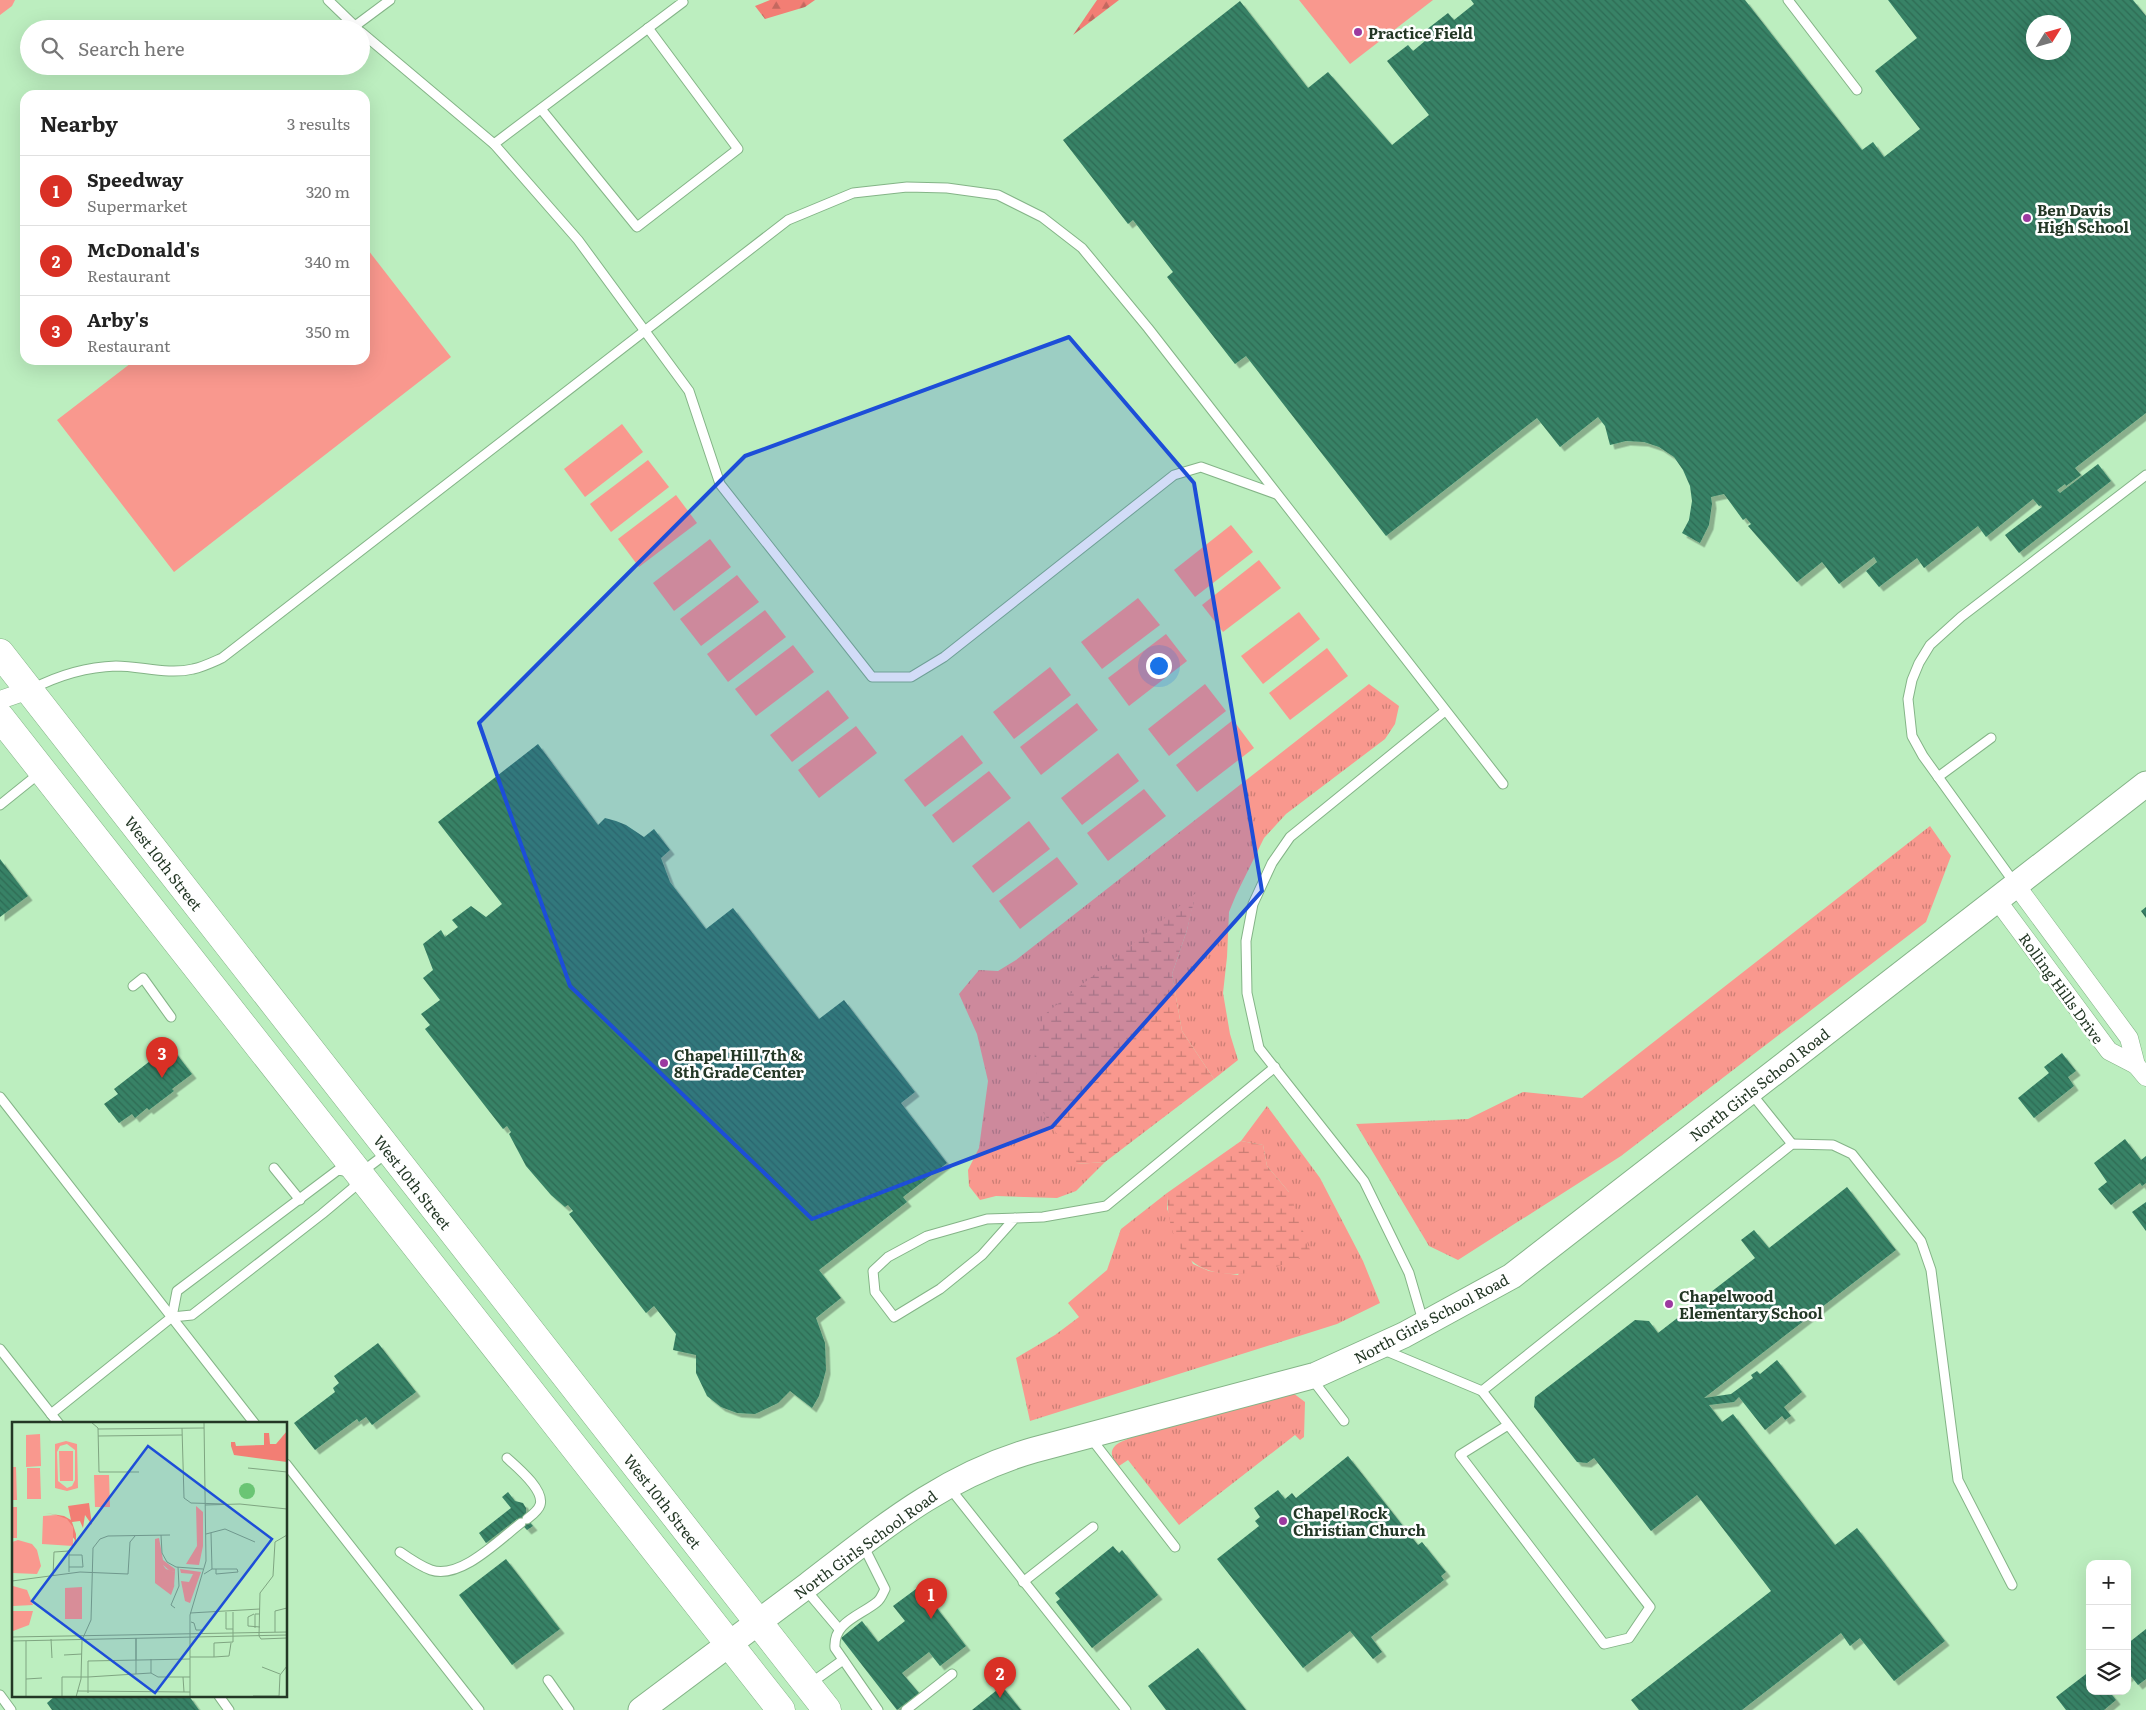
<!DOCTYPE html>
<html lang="en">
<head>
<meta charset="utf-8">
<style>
  :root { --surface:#fff; --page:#f6f6f6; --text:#222; --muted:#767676; --line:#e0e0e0; --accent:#d93025 }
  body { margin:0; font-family:Literata,serif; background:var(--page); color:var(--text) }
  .controls { position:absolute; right:15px; bottom:15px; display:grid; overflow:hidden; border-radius:10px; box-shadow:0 5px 20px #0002 }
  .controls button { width:45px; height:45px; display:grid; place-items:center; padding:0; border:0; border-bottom:1px solid var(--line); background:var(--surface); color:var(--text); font:25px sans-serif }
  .compass { position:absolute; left:2026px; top:15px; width:45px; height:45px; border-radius:50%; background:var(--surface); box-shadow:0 5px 20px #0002; rotate:53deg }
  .you { position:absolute; left:1158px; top:665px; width:18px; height:18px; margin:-12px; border:4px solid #fff; border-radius:50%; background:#1a73e8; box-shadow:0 0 0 8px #1a73e833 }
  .badge { display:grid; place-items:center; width:32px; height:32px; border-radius:50%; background:var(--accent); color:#fff; font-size:16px; font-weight:700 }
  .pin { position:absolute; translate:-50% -41px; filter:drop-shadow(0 1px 2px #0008) }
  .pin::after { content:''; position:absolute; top:26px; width:18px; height:15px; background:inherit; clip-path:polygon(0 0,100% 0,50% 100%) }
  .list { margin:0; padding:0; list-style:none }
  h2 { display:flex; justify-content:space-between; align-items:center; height:65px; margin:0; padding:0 20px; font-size:21px }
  h2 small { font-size:16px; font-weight:400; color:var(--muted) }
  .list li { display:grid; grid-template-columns:32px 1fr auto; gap:15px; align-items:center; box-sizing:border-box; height:70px; padding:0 20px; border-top:1px solid var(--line) }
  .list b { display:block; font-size:19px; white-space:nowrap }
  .list p { margin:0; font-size:16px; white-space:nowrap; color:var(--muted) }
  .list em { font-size:16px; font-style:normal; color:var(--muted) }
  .icon { flex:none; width:28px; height:28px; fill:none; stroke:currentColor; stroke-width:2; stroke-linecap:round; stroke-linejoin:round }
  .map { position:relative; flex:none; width:2146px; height:1710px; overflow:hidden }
  .search { position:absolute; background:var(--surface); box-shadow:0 5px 20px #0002; left:20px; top:20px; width:350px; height:55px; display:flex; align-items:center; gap:12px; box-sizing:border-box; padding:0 18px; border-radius:28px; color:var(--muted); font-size:19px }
  .panel { position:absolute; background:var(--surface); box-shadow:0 5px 20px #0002; left:20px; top:90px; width:350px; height:275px; border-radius:15px }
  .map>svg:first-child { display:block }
  .grass { fill:url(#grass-tufts) }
  .forest { fill:url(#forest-firs) }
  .wetland { fill:url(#wetland-marsh) }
  .pitch { fill:#f9988e }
  .building { fill:url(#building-back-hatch); fill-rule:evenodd; filter:url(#shadow) }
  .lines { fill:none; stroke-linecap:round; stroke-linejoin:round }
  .service-casing { stroke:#84b487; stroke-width:11 }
  .minor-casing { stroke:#84b487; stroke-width:19 }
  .secondary-casing { stroke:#84b487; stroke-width:27 }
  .primary-casing { stroke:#84b487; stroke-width:29 }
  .service { stroke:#fff; stroke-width:9 }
  .minor { stroke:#fff; stroke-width:18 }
  .secondary { stroke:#fff; stroke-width:25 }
  .primary { stroke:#fff; stroke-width:28 }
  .marked { fill:#1d4ed8; fill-opacity:0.2; stroke:#1d4ed8; stroke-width:4; stroke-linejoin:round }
  .poi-dot { fill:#9c3aa0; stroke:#fff; stroke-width:2 }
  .labels { text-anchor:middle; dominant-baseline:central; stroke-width:5; stroke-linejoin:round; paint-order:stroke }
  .poi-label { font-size:15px; font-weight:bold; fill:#233725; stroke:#fff; text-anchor:start }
  .street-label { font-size:15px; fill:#233725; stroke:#fff }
  .inset-road { fill:none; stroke:#7fa581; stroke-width:1 }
  .view { fill:#1d4ed8; fill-opacity:0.15; stroke:#1d4ed8; stroke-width:2.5 }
  .inset-edge { fill:none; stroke:#233725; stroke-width:2.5 }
</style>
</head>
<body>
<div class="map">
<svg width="2146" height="1710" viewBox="0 0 2146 1710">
  <defs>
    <pattern id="grass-tufts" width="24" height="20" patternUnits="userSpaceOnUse" patternTransform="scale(1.25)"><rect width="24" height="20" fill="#f9988e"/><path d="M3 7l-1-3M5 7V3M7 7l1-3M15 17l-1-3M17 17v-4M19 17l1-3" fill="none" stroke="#c97d74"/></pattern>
    <pattern id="forest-firs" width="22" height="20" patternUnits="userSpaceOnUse" patternTransform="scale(1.25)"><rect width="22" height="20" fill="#f27e74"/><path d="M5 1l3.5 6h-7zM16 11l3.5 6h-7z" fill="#c4685f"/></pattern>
    <pattern id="wetland-marsh" width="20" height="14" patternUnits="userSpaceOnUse" patternTransform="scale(1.25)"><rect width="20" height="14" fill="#f9988e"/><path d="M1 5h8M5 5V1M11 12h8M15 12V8" fill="none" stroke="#c97d74"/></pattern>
    <pattern id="building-back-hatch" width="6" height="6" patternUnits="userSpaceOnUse" patternTransform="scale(1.25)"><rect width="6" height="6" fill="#378266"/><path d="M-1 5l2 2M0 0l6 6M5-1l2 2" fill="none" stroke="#2e6b54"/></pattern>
    <filter id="shadow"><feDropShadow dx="4.5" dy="4.5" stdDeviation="0" flood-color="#0004"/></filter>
  </defs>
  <rect width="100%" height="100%" fill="#bceebf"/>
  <!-- grass -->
  <g class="grass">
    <path d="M1369,684l30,22 -4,18 -10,15 -99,75 -22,24 -28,57 -7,17 -2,45 -4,36 7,41 8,26 -24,19 -32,-48 -10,-57 15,-44 8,-36 -119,270 29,-2 -29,29 -19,7 -61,-2 -16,4 -11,-14 -1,-16 11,-22 9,-67 -11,-47 -18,-40 20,-24 19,1 18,-11z"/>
    <path d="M1930,826l21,30 -25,66 -305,234 -163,104 -29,-14 -73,-122 112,-5 55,-27 59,6z"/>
    <path d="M1267,1106l53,72 43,83 17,42 -43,21 -307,97 -14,-63 39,-23 24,-18 -11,-14 39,-33 14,-41 46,-36v16l26,55 16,7 29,4 51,-83 -22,-26 -4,-21 -22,-4z"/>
    <path d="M1293,1393l12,9 -1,35 -4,3 -5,-5 -116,90 -51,-65 -9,6c-5,-6 -11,-13 -4,-20 12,-13 151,-46 178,-53z"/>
  </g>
  <!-- forest -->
  <g class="forest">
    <path d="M770,0h45l-10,7 -40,12 -10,-13z"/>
    <path d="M1097,0h22l-46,35z"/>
  </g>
  <!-- wetland -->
  <g class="wetland">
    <path d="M1196,893l-9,37 -15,44 10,57 32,48 -109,83 -29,2 -35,-55 -7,-58 10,-36z"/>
    <path d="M1241,1141l22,4 4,21 22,26 22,61c-69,33 -143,37 -144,-60z"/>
  </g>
  <!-- pitch -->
  <g class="pitch">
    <path d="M0,0h15l-3,6 -12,9z"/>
    <path d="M1299,0h134l-83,64z"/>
    <path d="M365,246l86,111 -277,215 -117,-152 78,-60h230z"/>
    <path d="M622,424l21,28 -58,45 -21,-28z"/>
    <path d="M648,460l21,27 -58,45 -21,-28z"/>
    <path d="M676,495l21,28 -58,44 -21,-28z"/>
    <path d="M1231,525l22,27 -58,45 -21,-27z"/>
    <path d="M710,539l21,28 -57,44 -21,-28z"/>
    <path d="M1259,560l22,28 -58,44 -21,-27z"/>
    <path d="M737,575l22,27 -58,44 -21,-27z"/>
    <path d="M1138,598l22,27 -58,44 -21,-27z"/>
    <path d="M765,610l21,27 -58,45 -21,-28z"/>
    <path d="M1299,612l21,27 -57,45 -22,-28z"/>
    <path d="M1166,634l21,27 -58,45 -21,-28z"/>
    <path d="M793,645l21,27 -58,44 -21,-27z"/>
    <path d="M1327,648l21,28 -58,44 -21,-27z"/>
    <path d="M1050,667l21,28 -57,44 -21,-27z"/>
    <path d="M1205,684l21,27 -57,45 -21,-27z"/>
    <path d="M828,690l21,28 -57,44 -22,-27z"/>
    <path d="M1077,703l21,27 -57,45 -21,-28z"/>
    <path d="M1233,720l21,28 -57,44 -21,-27z"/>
    <path d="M856,726l21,27 -58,45 -21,-28z"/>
    <path d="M962,735l21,28 -58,44 -21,-27z"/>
    <path d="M1118,753l21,28 -57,44 -21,-27z"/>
    <path d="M989,771l22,27 -58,45 -21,-28z"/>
    <path d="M1144,789l22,27 -58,45 -21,-28z"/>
    <path d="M1029,821l21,28 -57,44 -21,-27z"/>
    <path d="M1057,857l21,27 -58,45 -21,-28z"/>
  </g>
  <!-- building -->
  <g class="building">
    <path d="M1471,0h274l117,150 11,-8 11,15 36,-28 -45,-58 42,-33 -29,-38h245l13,16v397l-71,55 6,7 -15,11 -1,-2 -8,6 3,3 38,-29 13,17 -92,72 -14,-18 37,-28 -1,-2 -2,1 -6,-7 -47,38 -8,-11 -54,42 -7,-10 -38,29 -13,-16 11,-9 -3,-5 -35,27 -17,-22 -25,20 -49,-56 3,-2 -5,-6 -3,2 -19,-26 -13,3 1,7 -3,21 -9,18 -18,-10 7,-13 3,-19 -2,-15 -7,-16 -9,-13 -15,-10 -15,-5 -18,-1 -16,4 -5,-19 -7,-9 -38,30 -23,-29 -151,118 -140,-180 -11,8 -68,-87 6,-5 -40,-52 -5,4 -65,-84 177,-139 68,87 20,-16 64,73 37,-30 -42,-54 21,-16 5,6 18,-15 -5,-6 22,-17 6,7 20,-16zM2034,22h30v30h-30z"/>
    <path d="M538,744l60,81 7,-7 11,3 10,4 18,12 10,-8 16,21 -9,8 9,24 36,47 27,-21 86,111 25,-19 71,92 -14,11 46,60 -44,34 4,5 -88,68 22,28 -25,20 9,25 1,27 -7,26 -7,12 -22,-17 -12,12 -23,11 -18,-1 -16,-6 -14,-11 -11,-23v-18l-23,-5 3,-16 -22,-28 -8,7 -77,-99 4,-3 -5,-6 -3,2 -14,-12 -25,-29 -17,-32 2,-2 -4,-6 -4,3 -78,-100 5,-4 -9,-11 19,-14 -17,-22 10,-8 -10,-26 18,-14 4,7 13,-10 -6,-7 19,-14 15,11 16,-13 -64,-82z"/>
    <path d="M0,859l28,37 -28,21z"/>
    <path d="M2146,907v11l-5,-7z"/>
    <path d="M172,1048l20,26 -20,15 2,2 -25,19 -2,-2 -12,10 -3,-4 -13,9 -15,-19 14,-10 -4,-5 36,-28 2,2z"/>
    <path d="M2062,1053l14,18 -8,6 6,9 -40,32 -16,-20 31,-25 -5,-6z"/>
    <path d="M2125,1139l16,21 5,-4v27l-4,3 -2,-3 -29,22 -13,-16 9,-7 -13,-19z"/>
    <path d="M1847,1187l49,63 -192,148 27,-4 22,-16 -2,-3 6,-4 3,3 17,-14 25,32 -18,15 7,9 -6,4 -3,-4 -17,14 -26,-33 -5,5 -25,3 13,17 11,-8 102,131 22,-17 88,113 -51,40 -34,-43 -10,8 -9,-13 -99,77h-103l-8,-10 140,-109 -74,-96 -46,36 -57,-73 -7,5 -10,-1 -43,-55 1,-10 100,-77 14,1 9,12 97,-75 -14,-18 13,-10 15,18z"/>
    <path d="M2146,1202v29l-14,-19z"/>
    <path d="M378,1343l38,49 -44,33 -6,-8 -7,5 -2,-3 -42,31 -21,-27 41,-31 -2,-4 6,-5 -5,-7z"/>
    <path d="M1348,1456l70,89 4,-3 24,30 -5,4 3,4 -73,57 11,15 -9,7 -23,-28 -47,37 -86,-109 42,-33 -4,-5 5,-4 -6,-9 24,-18 7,9 7,-6 4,5z"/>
    <path d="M508,1492l7,9 8,2 3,5v10l7,8 -6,4 -10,-11 -31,24 -7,-10 32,-25 -9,-11z"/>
    <path d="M1113,1546l6,7 3,-3 36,45 -66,53 -36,-46 4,-3 -5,-6z"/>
    <path d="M506,1559l54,70 -48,36 -53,-70z"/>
    <path d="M920,1586l46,60 -26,20 -11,-14 -27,21 17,20 -22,17 -56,-72 21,-17 16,21 27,-21 -12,-15z"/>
    <path d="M2146,1629v50l-8,6 -8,-10 -3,3v-34z"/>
    <path d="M1198,1648l48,62h-80l-18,-24z"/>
    <path d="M2090,1671v20h19l7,9 -12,10h-38l-10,-13z"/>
    <path d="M1002,1686l19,24h-49z"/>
    <path d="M55,1696h134l10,14h-147l-5,-7z"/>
  </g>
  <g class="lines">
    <defs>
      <g id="service">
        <path d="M328,0l30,29"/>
        <path d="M1788,0l69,90"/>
        <path d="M355,26l35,-26"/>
        <path d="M361,32l133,112 84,96 111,151 31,93 152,193h39l33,-20 230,-182 27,-8 75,27"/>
        <path d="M541,109l96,118 101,-78 -90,-121"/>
        <path d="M494,144l189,-142 -1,-2"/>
        <path d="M32,689c27,-14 54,-22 84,-23 25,0 52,9 77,3 10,-2 20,-7 29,-11l566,-438 65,-27 54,-6 40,1 51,7 44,22 40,31 66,80 355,456"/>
        <path d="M1938,777l53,-39"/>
        <path d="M0,805l41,-33"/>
        <path d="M2016,885l-93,-129 -11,-20 -4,-37 4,-19 7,-17 11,-18 31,-28 185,-142"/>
        <path d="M133,986l10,-8 28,39"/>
        <path d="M1751,1093l41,51"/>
        <path d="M0,1097l255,327"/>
        <path d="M274,1168l26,32"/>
        <path d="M1015,1218l-33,37 -42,34 -46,28 -19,-25 -2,-21 15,-14 39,-21 60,-17 56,-2 63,-11 169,-139"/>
        <path d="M172,1317l5,-26 161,-121 12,2"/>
        <path d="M1423,1321l-14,-48 -45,-92 -105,-133 -12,-55 -1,-52 7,-37 19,-41 18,-26 155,-126"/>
        <path d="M0,1349l59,75"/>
        <path d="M1384,1350l98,41 310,-247 41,1 19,9 69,87 10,29 27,210 54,105"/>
        <path d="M1312,1379l32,42"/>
        <path d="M1482,1391l168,216 -21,31 -25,6 -144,-189 48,-30"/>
        <path d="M51,1414l121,-97 20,-2 130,-101 31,-26 6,-14 28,-21"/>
        <path d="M1090,1437l85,110"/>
        <path d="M507,1458c10,9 38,32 33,47 -2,6 -8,10 -13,14"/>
        <path d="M286,1464l193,246"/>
        <path d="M949,1487l177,223"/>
        <path d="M863,1545l22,44c-2,4 -4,10 -8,13 -17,14 -44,20 -42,46l43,62"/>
        <path d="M400,1552c10,7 20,14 31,18 29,10 68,-30 90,-47"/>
        <path d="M1023,1582l70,-55"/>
        <path d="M806,1590l33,39"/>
        <path d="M548,1680l21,30"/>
        <path d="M811,1683l32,-23"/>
        <path d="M0,1695l11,15"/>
        <path d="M219,1696l10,14"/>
        <path d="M906,1710l46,-36"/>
      </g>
      <g id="minor">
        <path d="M0,700l29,-10"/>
        <path d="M2016,885l113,153 7,27 10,12"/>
        <path d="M1997,900l112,151 27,14"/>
      </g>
      <path id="secondary" d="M641,1710c55,-41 111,-83 167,-125 73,-56 135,-109 226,-135l282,-75 88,-40 108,-59 634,-492"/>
      <g id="primary">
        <path d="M0,653l827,1057"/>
        <path d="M0,717l781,993"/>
      </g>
    </defs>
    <!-- service casing -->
    <use href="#service" class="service-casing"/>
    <!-- minor casing -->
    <use href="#minor" class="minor-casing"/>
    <!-- secondary casing -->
    <use href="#secondary" class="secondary-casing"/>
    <!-- primary casing -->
    <use href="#primary" class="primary-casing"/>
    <!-- service -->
    <use href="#service" class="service"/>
    <!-- minor -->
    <use href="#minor" class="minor"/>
    <!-- secondary -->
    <use href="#secondary" class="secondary"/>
    <!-- primary -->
    <use href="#primary" class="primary"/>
  </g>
  <!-- marked area -->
  <path class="marked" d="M1069,337l125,146 68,408 -210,236 -240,92 -242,-233 -91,-263 266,-267z"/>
  <!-- markers -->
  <g class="poi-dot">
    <circle cx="1358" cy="32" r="5"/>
    <circle cx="2027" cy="218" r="5"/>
    <circle cx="664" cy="1063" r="5"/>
    <circle cx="1669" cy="1304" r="5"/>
    <circle cx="1283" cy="1521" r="5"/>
  </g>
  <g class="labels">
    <!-- poi labels -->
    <g class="poi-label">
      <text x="1368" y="32">Practice Field</text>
      <text x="2037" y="209">Ben Davis<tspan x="2037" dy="17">High School</tspan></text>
      <text x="674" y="1054">Chapel Hill 7th &amp;<tspan x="674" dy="17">8th Grade Center</tspan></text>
      <text x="1679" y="1295">Chapelwood<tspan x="1679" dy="17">Elementary School</tspan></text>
      <text x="1293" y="1512">Chapel Rock<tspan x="1293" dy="17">Christian Church</tspan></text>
    </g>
    <!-- street labels -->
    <g class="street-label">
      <text transform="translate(164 863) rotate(52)">West 10th Street</text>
      <text transform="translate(2062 988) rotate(54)">Rolling Hills Drive</text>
      <text transform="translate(1759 1084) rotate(-38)">North Girls School Road</text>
      <text transform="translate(413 1182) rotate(52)">West 10th Street</text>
      <text transform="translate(1431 1318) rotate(-28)">North Girls School Road</text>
      <text transform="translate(663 1501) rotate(52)">West 10th Street</text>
      <text transform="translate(865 1544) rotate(-36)">North Girls School Road</text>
    </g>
  </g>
  <!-- overview -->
  <g transform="translate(12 1422)">
    <rect width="275" height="275" fill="#bceebf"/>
    <path d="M184,84l7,6v34l-4,19 -13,-1 11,-18zM147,116l4,22 12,9v3l-5,-1 -7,-6 11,21 1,-2 -4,11 -16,-12v-44zM168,147l21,3 -11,31 -5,-2 -4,-20 8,1 4,-8 -12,-1z" fill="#f9988e"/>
    <path d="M275,9v31l-53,-7 -3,-9v-4h4l1,4 28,-1v-12h5l1,11h6zM77,81l3,22 -7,-10 -2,13 -3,-7 -8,1 4,12v9l-3,3 2,-6 -19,-25 -10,-2 18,3 7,4 -3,-14z" fill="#f27e74"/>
    <path d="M149,141l5,6 9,3 -1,14 -12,-6z" fill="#f9988e"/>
    <path d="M28,12l1,32 -15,1v-32zM54,19l11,3 1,44 -11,3 -12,-3v-44zM55,22l8,6v30l-3,6 -5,2 -9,-7 -1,-29 3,-6zM47,29h14v30h-13zM0,45h4l1,33h-5zM15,46h13l1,31h-14zM82,53h15l1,32h-15zM5,85v31h-5v-31zM44,93l11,4 6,8v19l-31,-2 1,-28zM6,118l14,4 5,6 4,16 -4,8 -25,-1v-31zM1,164l14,4 6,15 -20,1zM70,165v32h-17v-31zM1,189h20l-4,14 -16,6z" fill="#f9988e" fill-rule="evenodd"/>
    <path d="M227 69a8 8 0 1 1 16 0a8 8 0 1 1-16 0Z" fill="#6ac574"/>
    <path class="inset-road" d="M79,0l7,6 1,44h40M170,6l2,70 7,5 34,1M86,7l106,-1M86,14l84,-1M236,46l39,4M193,83l35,-1 47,5M194,112l19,-5 30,13M149,113l1,18 5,9 9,5 27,2M275,113l-12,7 -2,34 -13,17 -1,43 2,3 26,-1M57,133h13l1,12h-14M200,147h25l1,3 -22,2v-5M192,152l8,-5 -1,-36M41,154l1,-24 15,-1v21M0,159l68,-9 48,2 2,-32 5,-6M163,186l-4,-3 8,-19 -1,-19M214,190v17h7v-17M178,191l70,-4M242,192l-6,3v9l12,1M179,200l3,1 2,7h7M243,206v-14h5M263,210v-21l12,-3M0,215l275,-5M124,216v36M124,216v22M39,217l1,19M0,219l275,-6M14,219v56M52,233l18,-1M178,235h24v-14l19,-1v-13M202,235l15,-1 2,-13M250,245l18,7M139,251l7,4h32M171,255l1,15M14,257l16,-1M65,269l113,1M76,271v-16l63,-4v-14M241,274h26M50,275v-20h26v-16l102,-2M64,275l5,-18 1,-39 9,-20 2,-72 7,-9 8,-3 62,-1M178,275v-82l16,-54 -2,-139M267,275l1,-22 7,-9"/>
    <path class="view" d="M136,24l124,93 -117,154 -123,-92z"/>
    <rect width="275" height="275" class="inset-edge"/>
  </g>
</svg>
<div class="controls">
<button>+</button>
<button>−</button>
<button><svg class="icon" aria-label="layers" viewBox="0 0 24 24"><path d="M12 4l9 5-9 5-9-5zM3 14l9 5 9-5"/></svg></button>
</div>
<svg class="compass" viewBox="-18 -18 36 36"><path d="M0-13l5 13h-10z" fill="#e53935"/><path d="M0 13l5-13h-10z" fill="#767676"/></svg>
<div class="you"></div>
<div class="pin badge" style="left:931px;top:1619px">1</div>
<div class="pin badge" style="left:1000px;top:1698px">2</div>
<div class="pin badge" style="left:162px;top:1078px">3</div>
<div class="search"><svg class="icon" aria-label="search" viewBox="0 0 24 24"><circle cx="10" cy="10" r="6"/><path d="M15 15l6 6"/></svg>Search here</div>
<section class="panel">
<h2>Nearby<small>3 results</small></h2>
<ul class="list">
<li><span class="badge">1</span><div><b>Speedway</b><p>Supermarket</p></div><em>320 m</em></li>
<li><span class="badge">2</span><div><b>McDonald's</b><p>Restaurant</p></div><em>340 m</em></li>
<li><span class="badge">3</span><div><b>Arby's</b><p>Restaurant</p></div><em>350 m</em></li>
</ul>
</section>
</div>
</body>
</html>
